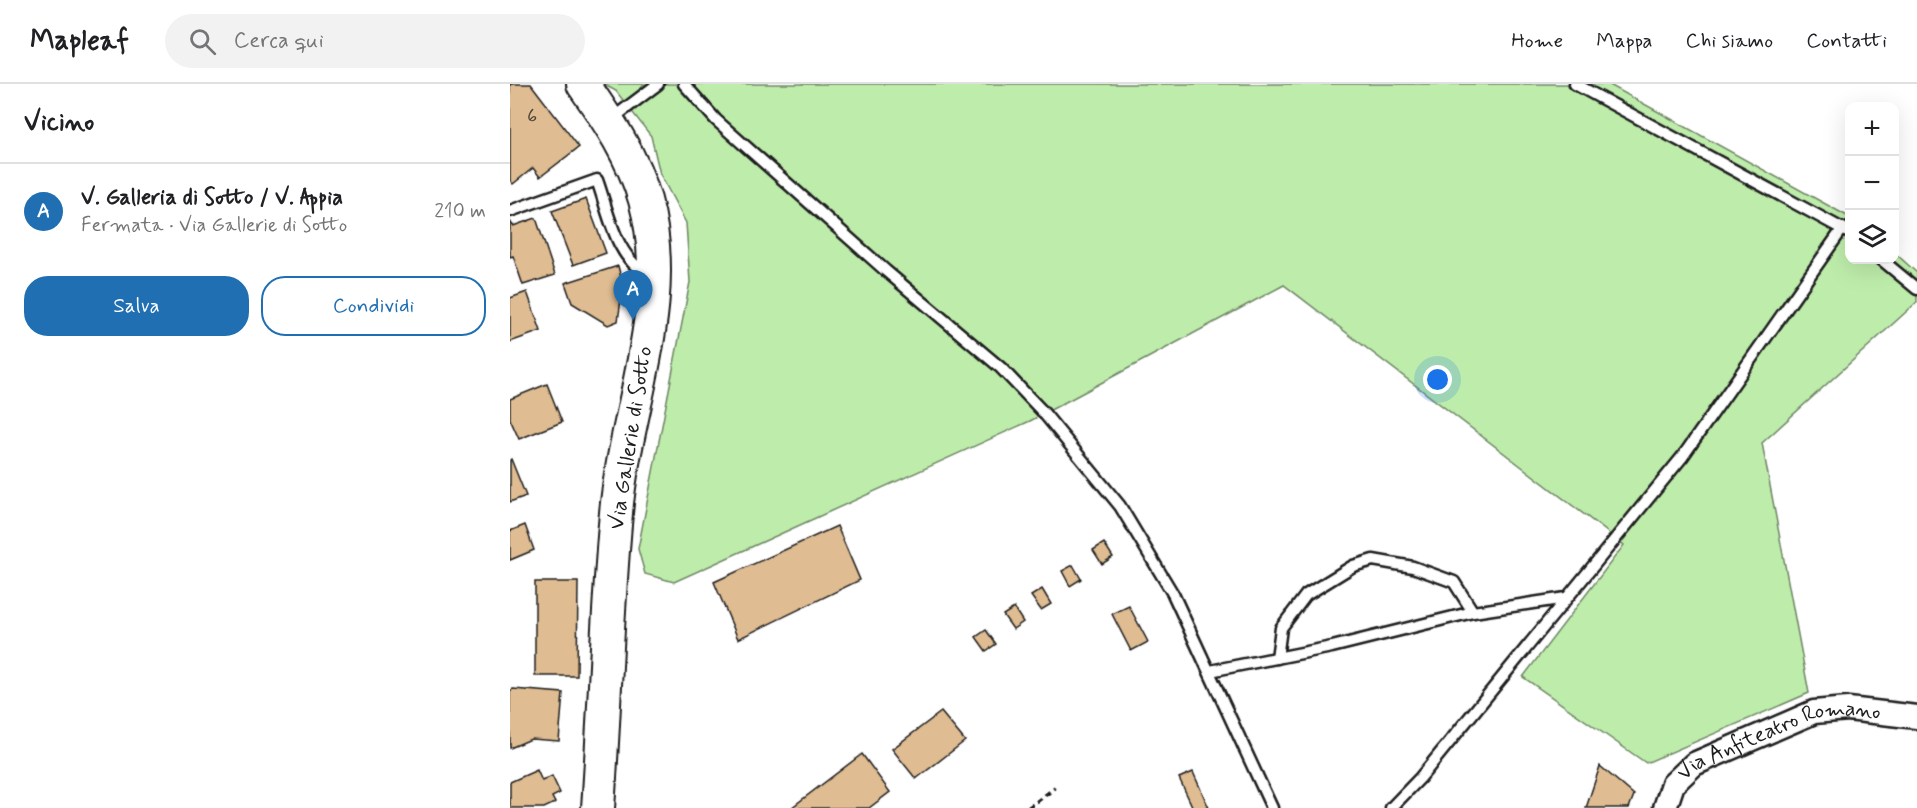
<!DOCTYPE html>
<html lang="it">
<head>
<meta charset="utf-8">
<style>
  :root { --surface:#fff; --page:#f2f2f2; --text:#202124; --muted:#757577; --line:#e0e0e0; --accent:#1f6fb2 }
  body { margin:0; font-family:Mynerve,sans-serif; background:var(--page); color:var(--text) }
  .controls { position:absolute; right:18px; top:18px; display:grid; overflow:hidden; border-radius:12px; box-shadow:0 6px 24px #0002 }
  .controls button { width:54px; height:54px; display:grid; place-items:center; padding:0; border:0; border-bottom:2px solid var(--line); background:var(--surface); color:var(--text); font:30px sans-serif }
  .you { position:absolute; left:928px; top:296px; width:21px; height:21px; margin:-15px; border:4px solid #fff; border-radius:50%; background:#1a73e8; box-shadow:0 0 0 9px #1a73e833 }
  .badge { display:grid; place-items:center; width:39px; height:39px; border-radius:50%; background:var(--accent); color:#fff; font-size:20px; font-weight:700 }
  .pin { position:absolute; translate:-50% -50px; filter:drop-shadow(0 2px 3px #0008) }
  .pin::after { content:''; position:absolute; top:32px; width:21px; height:18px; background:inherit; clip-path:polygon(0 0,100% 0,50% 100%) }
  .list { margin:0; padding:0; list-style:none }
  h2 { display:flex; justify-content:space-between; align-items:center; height:78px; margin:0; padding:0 24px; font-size:26px }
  h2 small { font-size:20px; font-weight:400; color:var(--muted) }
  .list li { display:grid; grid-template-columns:39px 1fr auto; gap:18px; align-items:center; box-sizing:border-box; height:96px; padding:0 24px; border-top:2px solid var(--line) }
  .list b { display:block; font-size:22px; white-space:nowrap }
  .list p { margin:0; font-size:20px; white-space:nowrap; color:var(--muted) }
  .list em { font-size:20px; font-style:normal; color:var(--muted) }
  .actions { display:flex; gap:12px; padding:18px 24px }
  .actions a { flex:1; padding:14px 0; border:2px solid var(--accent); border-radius:24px; text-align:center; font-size:21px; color:var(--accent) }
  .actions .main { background:var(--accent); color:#fff }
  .icon { flex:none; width:33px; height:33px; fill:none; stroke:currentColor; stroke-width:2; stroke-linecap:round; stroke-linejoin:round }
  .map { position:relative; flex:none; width:1407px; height:724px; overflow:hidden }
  header { display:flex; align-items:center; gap:36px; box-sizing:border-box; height:84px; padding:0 30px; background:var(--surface); border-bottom:2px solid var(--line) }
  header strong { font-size:28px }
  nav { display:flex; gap:33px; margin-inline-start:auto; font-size:21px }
  .search { width:420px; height:54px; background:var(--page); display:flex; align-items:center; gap:15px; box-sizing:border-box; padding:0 21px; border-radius:33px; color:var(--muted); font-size:22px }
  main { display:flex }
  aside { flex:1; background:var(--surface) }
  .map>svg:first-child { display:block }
  .green { fill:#beedab; stroke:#6d8464; stroke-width:1.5 }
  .building { fill:#dfbc91; stroke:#1c1c1c; stroke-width:1.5 }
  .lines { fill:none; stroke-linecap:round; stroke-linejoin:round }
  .service-casing { stroke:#1c1c1c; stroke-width:15 }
  .minor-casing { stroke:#1c1c1c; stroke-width:27 }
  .secondary-casing { stroke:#1c1c1c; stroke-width:36 }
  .path { stroke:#1c1c1c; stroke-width:4; stroke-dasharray:6 4.5; stroke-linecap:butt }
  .service { stroke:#fff; stroke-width:10 }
  .minor { stroke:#fff; stroke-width:22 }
  .secondary { stroke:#fff; stroke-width:32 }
  .labels { text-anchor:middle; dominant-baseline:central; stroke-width:4.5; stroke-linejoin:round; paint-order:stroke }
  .number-label { font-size:20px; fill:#4d4439 }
  .street-label { font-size:22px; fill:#1c1c1c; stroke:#fff }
</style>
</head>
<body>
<header>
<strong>Mapleaf</strong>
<div class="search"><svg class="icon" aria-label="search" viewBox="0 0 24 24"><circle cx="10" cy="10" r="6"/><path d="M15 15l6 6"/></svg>Cerca qui</div>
<nav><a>Home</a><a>Mappa</a><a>Chi siamo</a><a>Contatti</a></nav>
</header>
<main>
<aside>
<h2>Vicino<small></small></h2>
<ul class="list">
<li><span class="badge">A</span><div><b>V. Galleria di Sotto / V. Appia</b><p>Fermata · Via Gallerie di Sotto</p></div><em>210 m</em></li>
</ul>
<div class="actions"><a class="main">Salva</a><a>Condividi</a></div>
</aside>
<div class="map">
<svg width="1407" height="724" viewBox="0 0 1407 724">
  <rect width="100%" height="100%" fill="#fff"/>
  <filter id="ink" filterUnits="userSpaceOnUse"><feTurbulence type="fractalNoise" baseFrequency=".0167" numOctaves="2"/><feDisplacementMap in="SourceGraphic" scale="12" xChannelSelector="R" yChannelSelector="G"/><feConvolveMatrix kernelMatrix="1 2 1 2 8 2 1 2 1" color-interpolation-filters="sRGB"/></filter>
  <g filter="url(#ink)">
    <!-- green -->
    <path class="green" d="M93,0h1005l241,133 1,43h44l1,-7 22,20v29l-155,141 47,250 -163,70 -123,-86 101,-132 -340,-260 -254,136 -356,161 -29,-8 -7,-25 52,-267 -4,-59 -26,-49 -9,-38 -35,-45z"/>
    <!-- building -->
    <g class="building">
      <path d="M0,0h21l48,63 -39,30 -7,-9 -20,16 -3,-4z"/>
      <path d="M76,115l20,54 -33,12 -21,-54z"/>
      <path d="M26,134l19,57 -32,10 -10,-29 -3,1v-36l3,5z"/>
      <path d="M108,182l5,19 -5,36 -10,4 -36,-22 -7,-20z"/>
      <path d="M17,208l14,39 -31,11v-44z"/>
      <path d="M37,300l15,38 -43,17 -9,-20v-20z"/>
      <path d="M1,375l15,37 -16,6v-42z"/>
      <path d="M15,441l9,25 -24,10v-29z"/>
      <path d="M327,442l23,54 -122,59 -24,-57z"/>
      <path d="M594,459l9,14 -11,7 -9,-14z"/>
      <path d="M563,481l8,14 -11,7 -8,-15z"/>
      <path d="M25,498h43l-1,94h-42z"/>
      <path d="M532,505l9,15 -10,6 -10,-14z"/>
      <path d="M619,522l19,36 -17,9 -19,-37z"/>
      <path d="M504,524l9,14 -10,7 -10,-14z"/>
      <path d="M476,546l10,14 -10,7 -10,-14z"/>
      <path d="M3,605l50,4 -4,48 -28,-2 -21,9v-57z"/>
      <path d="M431,628l24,29 -49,38 -24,-30z"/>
      <path d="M352,670l28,38 -21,16h-78z"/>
      <path d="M1090,682l34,29 -5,13h-43z"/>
      <path d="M27,686l5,11 10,-5 8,17 -8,4 3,6 -11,5h-34v-26z"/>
      <path d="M683,688l16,36h-16l-14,-30z"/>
    </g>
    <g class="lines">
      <defs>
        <g id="service">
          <path d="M174,0l32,36 170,151 115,97 42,44 77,94 53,88 99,214"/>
          <path d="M1065,0l275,149"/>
          <path d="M99,37l49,-37"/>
          <path d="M0,127l87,-31c12,33 18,78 52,95"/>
          <path d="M1372,176l35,29"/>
          <path d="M767,574l4,-30 25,-33 47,-29 20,-6 40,7 41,15 19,30"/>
          <path d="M700,587l122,-24 141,-35 93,-14"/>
          <path d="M881,724l29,-30 263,-322 160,-228"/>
        </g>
        <g id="minor">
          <path id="s1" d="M1155,724l8,-24 21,-20 120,-52 34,-3 69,8"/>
        </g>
        <path id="secondary" d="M73,0c25,36 50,73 62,116 29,103 -20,210 -29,313 -9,98 -11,197 -18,295"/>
      </defs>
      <!-- service casing -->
      <use href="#service" class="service-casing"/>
      <!-- minor casing -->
      <use href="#minor" class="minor-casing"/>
      <!-- secondary casing -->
      <use href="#secondary" class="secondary-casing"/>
      <!-- path -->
      <path class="path" d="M518,724l27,-20"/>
      <!-- service -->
      <use href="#service" class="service"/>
      <!-- minor -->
      <use href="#minor" class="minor"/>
      <!-- secondary -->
      <use href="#secondary" class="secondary"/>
    </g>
  </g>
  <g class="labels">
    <!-- number labels -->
    <g class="number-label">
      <text x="22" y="32">6</text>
    </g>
    <!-- street labels -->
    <g class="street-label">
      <text transform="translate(121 354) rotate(-81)">Via Gallerie di Sotto</text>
      <text stroke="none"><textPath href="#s1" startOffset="144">Via Anfiteatro Romano</textPath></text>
    </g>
  </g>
</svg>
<div class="controls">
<button>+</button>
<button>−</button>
<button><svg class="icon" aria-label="layers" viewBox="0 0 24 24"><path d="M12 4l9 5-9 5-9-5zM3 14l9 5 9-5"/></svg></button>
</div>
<div class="you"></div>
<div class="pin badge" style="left:123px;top:236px">A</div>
</div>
</main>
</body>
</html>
